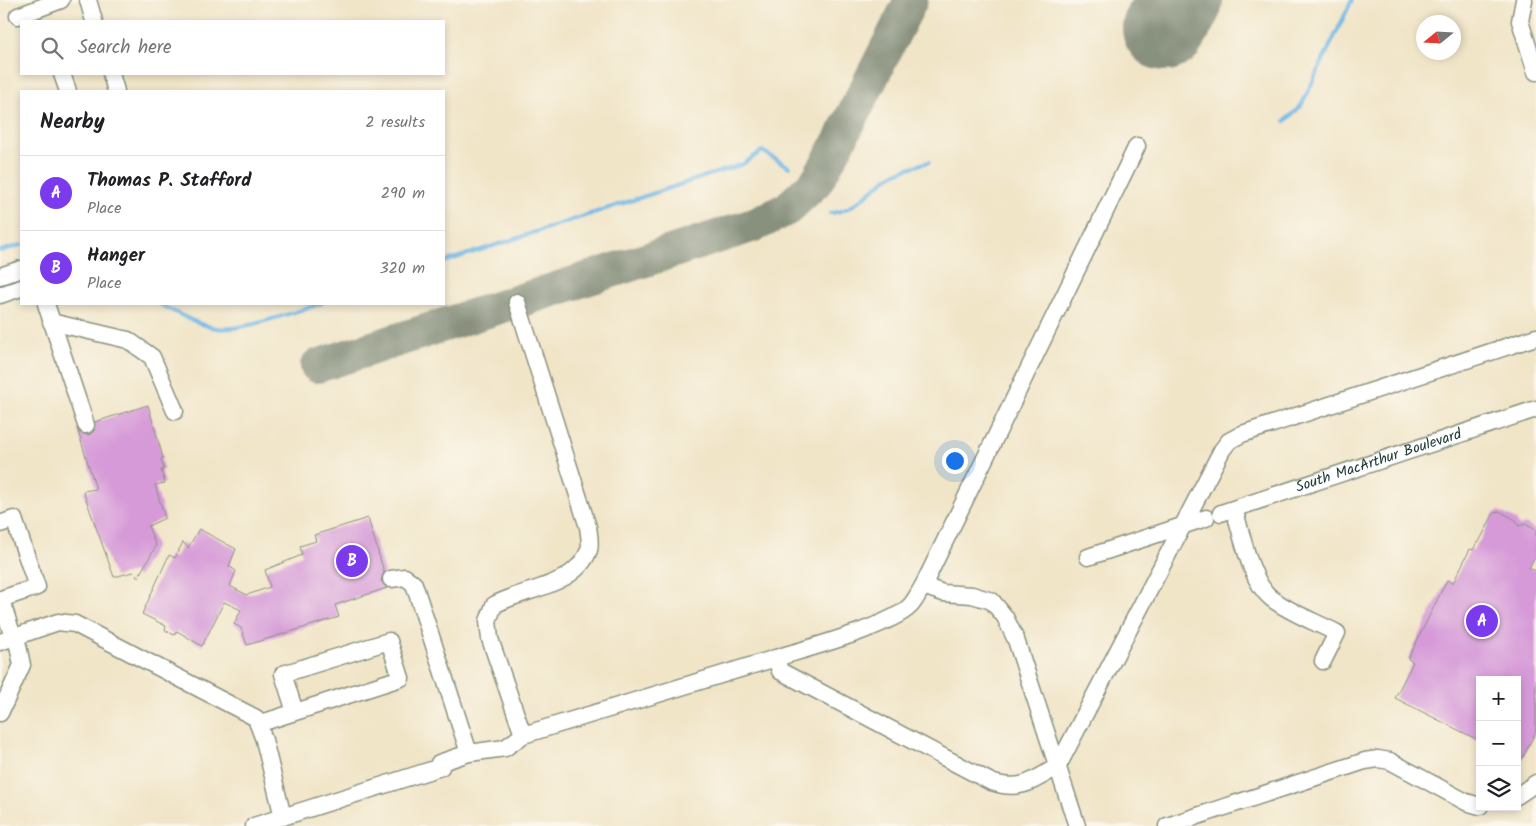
<!DOCTYPE html>
<html lang="en">
<head>
<meta charset="utf-8">
<style>
  :root { --surface:#fff; --page:#f2f2f2; --text:#202124; --muted:#757577; --line:#e0e0e0; --accent:#7c3aed }
  body { margin:0; font-family:Kalam,sans-serif; background:var(--page); color:var(--text) }
  .controls { position:absolute; right:15px; bottom:15px; display:grid; overflow:hidden; border-radius:0px; box-shadow:0 2px 8px #0003 }
  .controls button { width:45px; height:45px; display:grid; place-items:center; padding:0; border:0; border-bottom:1px solid var(--line); background:var(--surface); color:var(--text); font:25px sans-serif }
  .compass { position:absolute; left:1416px; top:15px; width:45px; height:45px; border-radius:50%; background:var(--surface); box-shadow:0 2px 8px #0003; rotate:252deg }
  .you { position:absolute; left:954px; top:460px; width:18px; height:18px; margin:-12px; border:4px solid #fff; border-radius:50%; background:#1a73e8; box-shadow:0 0 0 8px #1a73e833 }
  .badge { display:grid; place-items:center; width:32px; height:32px; border-radius:50%; background:var(--accent); color:#fff; font-size:16px; font-weight:700 }
  .pin { position:absolute; translate:-50% -50%; border:2px solid #fff; box-shadow:0 1px 5px #0006 }
  .list { margin:0; padding:0; list-style:none }
  h2 { display:flex; justify-content:space-between; align-items:center; height:65px; margin:0; padding:0 20px; font-size:21px }
  h2 small { font-size:16px; font-weight:400; color:var(--muted) }
  .list li { display:grid; grid-template-columns:32px 1fr auto; gap:15px; align-items:center; box-sizing:border-box; height:75px; padding:0 20px; border-top:1px solid var(--line) }
  .list b { display:block; font-size:19px; white-space:nowrap }
  .list p { margin:0; font-size:16px; white-space:nowrap; color:var(--muted) }
  .list em { font-size:16px; font-style:normal; color:var(--muted) }
  .icon { flex:none; width:28px; height:28px; fill:none; stroke:currentColor; stroke-width:2; stroke-linecap:round; stroke-linejoin:round }
  .map { position:relative; flex:none; width:1536px; height:826px; overflow:hidden }
  .search { position:absolute; background:var(--surface); box-shadow:0 2px 8px #0003; left:20px; top:20px; width:425px; height:55px; display:flex; align-items:center; gap:12px; box-sizing:border-box; padding:0 18px; border-radius:0px; color:var(--muted); font-size:19px }
  .panel { position:absolute; background:var(--surface); box-shadow:0 2px 8px #0003; left:20px; top:90px; width:425px; height:215px; border-radius:0px }
  .map>svg:first-child { display:block }
  .lines { fill:none; stroke-linecap:round; stroke-linejoin:round }
  .stream { stroke:#6eb7e6; stroke-width:4 }
  .taxiway { stroke:#88917e; stroke-width:34 }
  .runway { stroke:#88917e; stroke-width:86 }
  .building { fill:#d69ad8 }
  .minor-casing { stroke:#88917e; stroke-width:19 }
  .minor { stroke:#fff; stroke-width:16 }
  .labels { text-anchor:middle; dominant-baseline:central; stroke-width:5; stroke-linejoin:round; paint-order:stroke }
  .street-label { font-size:15px; fill:#1f3d34; stroke:#fbf7ec }
</style>
</head>
<body>
<div class="map">
<svg width="1536" height="826" viewBox="0 0 1536 826">
  <rect width="100%" height="100%" fill="#fbf7ec"/>
  <filter id="ink" filterUnits="userSpaceOnUse"><feTurbulence type="fractalNoise" baseFrequency=".02" numOctaves="2"/><feDisplacementMap in="SourceGraphic" scale="10" xChannelSelector="R" yChannelSelector="G"/><feConvolveMatrix kernelMatrix="1 2 1 2 8 2 1 2 1" color-interpolation-filters="sRGB"/></filter>
  <filter id="wash" filterUnits="userSpaceOnUse"><feTurbulence type="fractalNoise" baseFrequency=".0096" numOctaves="4" result="noise"/><feDisplacementMap in="SourceGraphic" scale="20" xChannelSelector="R" yChannelSelector="G"/><feGaussianBlur stdDeviation="1.12" result="paint"/><feColorMatrix in="noise" values="0 0 0 0 0 0 0 0 0 0 0 0 0 0 0 0 0 1.4 0 .05"/><feComposite in="paint" operator="in"/></filter>
  <g filter="url(#wash)">
    <rect width="100%" height="100%" fill="#f1e5c8"/>
    <g class="lines">
      <!-- stream -->
      <g class="stream">
        <path d="M1285,121l16,-15 51,-106"/>
        <path d="M830,213c22,0 41,-24 59,-36 12,-8 26,-11 40,-15"/>
        <path d="M0,251l21,-6"/>
        <path d="M444,262l299,-98 19,-13 27,16"/>
        <path d="M159,304c18,9 37,20 57,24 25,4 79,-17 105,-24"/>
      </g>
      <!-- taxiway -->
      <g class="taxiway">
        <path d="M1172,0l6,3"/>
        <path d="M317,366l440,-142 30,-15 29,-27 21,-36 74,-146"/>
      </g>
      <!-- runway -->
      <path class="runway" d="M1165,28l15,-28"/>
    </g>
    <g id="blocks">
      <!-- building -->
      <g class="building">
        <path d="M148,405l15,53 -2,1 3,10 -3,1 4,13 -10,2 10,33 -17,8 8,20 -18,31 -5,-5 -19,5 -31,-86 13,-2 -19,-61 3,5 9,2 5,-4 1,-9z"/>
        <path d="M1499,511l17,9 3,6 6,-2 11,6v24l-7,14 7,3v160l-19,38v-89h-37v61l-85,-43 18,-36 -5,-3 39,-79 6,3 17,-34 3,1 4,-8h2l15,-29z"/>
        <path d="M368,518l16,54 -3,9 6,7 -52,17 4,12 -92,28 -6,-17 -7,-4 7,-14 -17,-8 -22,44 -25,-15 -3,4 -9,-5 1,-4 -24,-12 27,-59 6,3 8,-16 5,6 11,-19 37,20 -7,17 7,5 -6,15 17,9 23,-8 -5,-17 37,-15 -2,-9 16,-5 -2,-6z"/>
      </g>
    </g>
  </g>
  <g filter="url(#ink)">
    <use href="#blocks" fill-opacity="0" stroke="#88917e" stroke-width="1"/>
    <g class="lines">
      <defs>
        <g id="minor">
          <path d="M88,0l6,21"/>
          <path d="M1524,0l-4,21 16,51"/>
          <path d="M18,16l43,-16"/>
          <path d="M62,74l6,17"/>
          <path d="M111,74l5,17"/>
          <path d="M0,276l21,-7"/>
          <path d="M0,295l21,-7"/>
          <path d="M517,302l71,225c1,7 3,17 1,23 -14,37 -64,38 -95,55l-6,16 2,18 33,96"/>
          <path d="M46,304l40,121"/>
          <path d="M51,322l77,18 24,17 23,54"/>
          <path d="M1234,509c8,25 16,72 37,89 19,15 45,24 66,35l-14,28"/>
          <path id="s1" d="M1221,513l315,-104"/>
          <path d="M0,524l14,-5 23,68 -36,12 12,38"/>
          <path d="M1088,557l118,-39"/>
          <path d="M391,579l14,-2 9,7 55,169"/>
          <path d="M923,586l214,-440"/>
          <path d="M0,642l58,-20 17,2 181,94 8,22 19,77"/>
          <path d="M776,658c29,-9 115,-32 134,-52 5,-5 9,-14 13,-20l20,7 29,2 20,6 13,16 11,23 61,186"/>
          <path d="M0,713l22,-48 -6,-29"/>
          <path d="M258,724l143,-46 -12,-37 -106,33 12,38"/>
          <path d="M439,763l30,-10 36,-5 18,-13 253,-77 4,13 211,111c30,10 42,-1 67,-16l164,-316 7,-9 13,-7 294,-97"/>
          <path d="M1517,796l19,-13"/>
          <path d="M254,826l187,-59"/>
          <path d="M1167,826l198,-65 13,-2 12,2 76,41 14,4"/>
        </g>
      </defs>
      <!-- minor casing -->
      <use href="#minor" class="minor-casing"/>
      <!-- minor -->
      <use href="#minor" class="minor"/>
    </g>
  </g>
  <g class="labels">
    <!-- street labels -->
    <g class="street-label">
      <text stroke="none"><textPath href="#s1" startOffset="166">South MacArthur Boulevard</textPath></text>
    </g>
  </g>
</svg>
<div class="controls">
<button>+</button>
<button>−</button>
<button><svg class="icon" aria-label="layers" viewBox="0 0 24 24"><path d="M12 4l9 5-9 5-9-5zM3 14l9 5 9-5"/></svg></button>
</div>
<svg class="compass" viewBox="-18 -18 36 36"><path d="M0-13l5 13h-10z" fill="#e53935"/><path d="M0 13l5-13h-10z" fill="#757577"/></svg>
<div class="you"></div>
<div class="pin badge" style="left:1482px;top:621px">A</div>
<div class="pin badge" style="left:352px;top:561px">B</div>
<div class="search"><svg class="icon" aria-label="search" viewBox="0 0 24 24"><circle cx="10" cy="10" r="6"/><path d="M15 15l6 6"/></svg>Search here</div>
<section class="panel">
<h2>Nearby<small>2 results</small></h2>
<ul class="list">
<li><span class="badge">A</span><div><b>Thomas P. Stafford</b><p>Place</p></div><em>290 m</em></li>
<li><span class="badge">B</span><div><b>Hanger</b><p>Place</p></div><em>320 m</em></li>
</ul>
</section>
</div>
</body>
</html>
